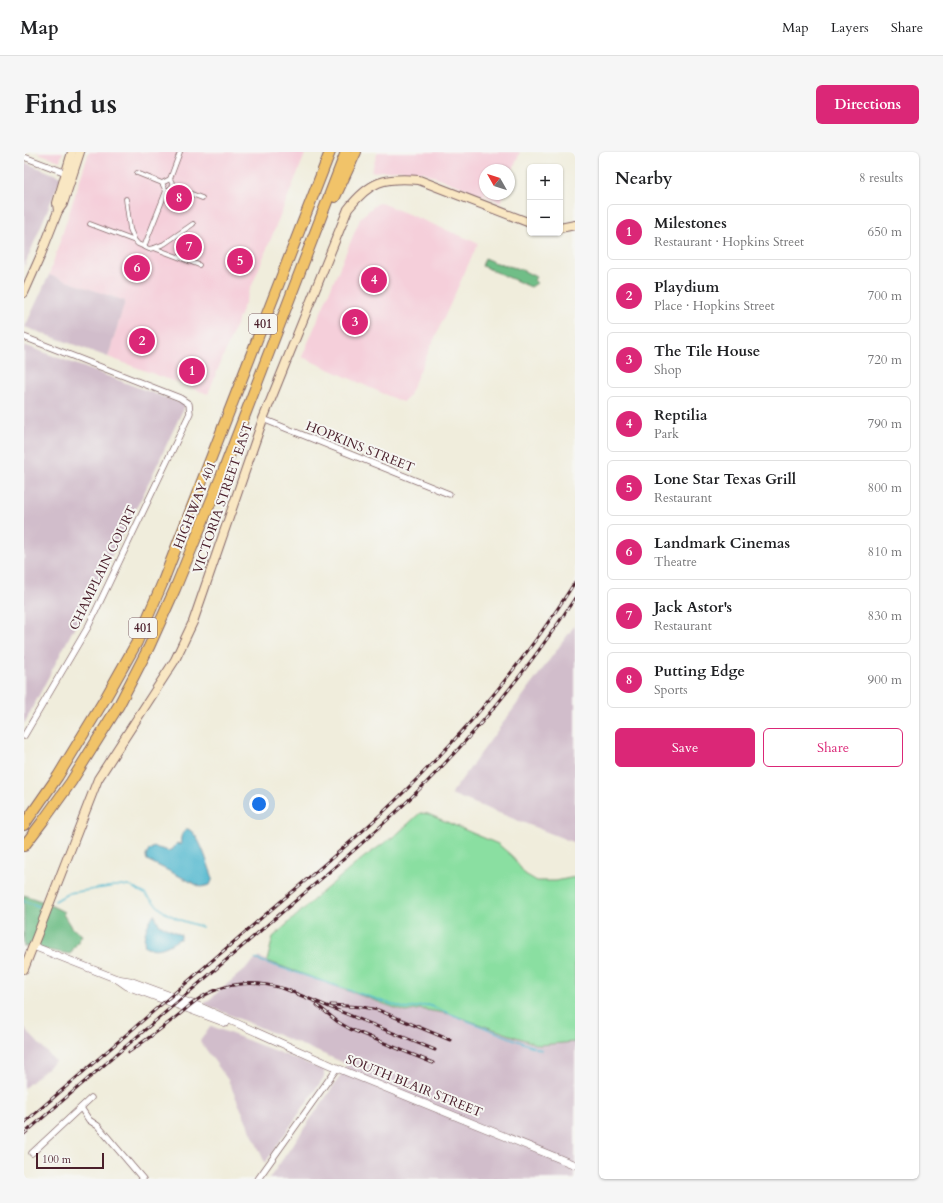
<!DOCTYPE html>
<html lang="en">
<head>
<meta charset="utf-8">
<style>
  :root { --surface:#fff; --page:#f6f6f6; --text:#202124; --muted:#757577; --line:#e0e0e0; --accent:#db2777 }
  body { margin:0; font-family:Cardo,serif; background:var(--page); color:var(--text) }
  .controls { position:absolute; right:12px; top:12px; display:grid; overflow:hidden; border-radius:6px; box-shadow:0 1px 3px #0004 }
  .controls button { width:36px; height:36px; display:grid; place-items:center; padding:0; border:0; border-bottom:1px solid var(--line); background:var(--surface); color:var(--text); font:20px sans-serif }
  .compass { position:absolute; left:455px; top:12px; width:36px; height:36px; border-radius:50%; background:var(--surface); box-shadow:0 1px 3px #0004; rotate:309deg }
  .scale { position:absolute; left:12px; bottom:10px; width:68px; box-sizing:border-box; padding-left:4px; border:2px solid #4a1f2b; border-top:0; font-size:11px; line-height:14px; white-space:nowrap; color:#4a1f2b; -webkit-text-stroke:3px #f6f6f2; paint-order:stroke }
  .you { position:absolute; left:235px; top:652px; width:14px; height:14px; margin:-10px; border:3px solid #fff; border-radius:50%; background:#1a73e8; box-shadow:0 0 0 6px #1a73e833 }
  .badge { display:grid; place-items:center; width:26px; height:26px; border-radius:50%; background:var(--accent); color:#fff; font-size:13px; font-weight:700 }
  .pin { position:absolute; translate:-50% -50%; border:2px solid #fff; box-shadow:0 1px 4px #0006 }
  .list { margin:0; padding:0; list-style:none }
  h2 { display:flex; justify-content:space-between; align-items:center; height:52px; margin:0; padding:0 16px; font-size:17px }
  h2 small { font-size:13px; font-weight:400; color:var(--muted) }
  .list li { display:grid; grid-template-columns:26px 1fr auto; gap:12px; align-items:center; box-sizing:border-box; height:56px; margin:0 8px 8px; padding:0 8px; border:1px solid var(--line); border-radius:6px }
  .list b { display:block; font-size:15px; white-space:nowrap }
  .list p { margin:0; font-size:13px; white-space:nowrap; color:var(--muted) }
  .list em { font-size:13px; font-style:normal; color:var(--muted) }
  .actions { display:flex; gap:8px; padding:12px 16px }
  .actions a { flex:1; padding:9px 0; border:1px solid var(--accent); border-radius:6px; text-align:center; font-size:14px; color:var(--accent) }
  .actions .main { background:var(--accent); color:#fff }
  .map { position:relative; flex:none; width:551px; height:1027px; overflow:hidden; border-radius:6px }
  header { display:flex; align-items:center; gap:24px; box-sizing:border-box; height:56px; padding:0 20px; background:var(--surface); border-bottom:1px solid var(--line) }
  header strong { font-size:19px }
  nav { display:flex; gap:22px; margin-inline-start:auto; font-size:14px }
  .intro { display:flex; align-items:center; justify-content:space-between; box-sizing:border-box; height:96px; padding:0 24px }
  h1 { margin:0; font-size:28px }
  .button { padding:10px 18px; border-radius:6px; background:var(--accent); color:#fff; font-size:14px; font-weight:700 }
  main { display:flex; gap:24px; padding:0 24px }
  aside { flex:1; background:var(--surface); border-radius:6px; box-shadow:0 1px 3px #0004 }
  .map>svg:first-child { display:block }
  .built { fill:#f5cfda }
  .industrial { fill:#d1bdcb }
  .green { fill:#8adfa1; stroke:#6a7f66 }
  .forest { fill:#6fbe87; stroke:#5c6e59 }
  .water { fill:#51b8cf; stroke:#4e6c7d }
  .lines { fill:none; stroke-linecap:round; stroke-linejoin:round }
  .stream { stroke:#51b8cf; stroke-width:1.5 }
  .pedestrian-casing { stroke:#846769; stroke-width:5.5 }
  .minor-casing { stroke:#846769; stroke-width:7 }
  .tertiary-casing { stroke:#846769; stroke-width:8 }
  .secondary-casing { stroke:#846769; stroke-width:10 }
  .motorway-casing { stroke:#846769; stroke-width:12 }
  .pedestrian { stroke:#fff; stroke-width:4 }
  .minor { stroke:#fff; stroke-width:5.5 }
  .tertiary { stroke:#fff; stroke-width:7 }
  .secondary { stroke:#f9e7c3; stroke-width:8 }
  .motorway { stroke:#f1c369; stroke-width:10 }
  .rail-casing { stroke:#4a1f2b; stroke-width:3 }
  .rail { stroke:#f6f6f2; stroke-width:1.5; stroke-dasharray:4.5; stroke-linecap:butt }
  .labels { text-anchor:middle; dominant-baseline:central; stroke-width:4; stroke-linejoin:round; paint-order:stroke }
  .shield { fill:#f6f6f2; stroke:#7e6067; stroke-width:1 }
  .shield-label { font-size:12px; font-weight:bold; fill:#4a1f2b }
  .street-label { font-size:13px; fill:#4a1f2b; stroke:#f6f6f2 }
</style>
</head>
<body>
<header>
<strong>Map</strong>
<nav><a>Map</a><a>Layers</a><a>Share</a></nav>
</header>
<div class="intro"><h1>Find us</h1><a class="button">Directions</a></div>
<main>
<div class="map">
<svg width="551" height="1027" viewBox="0 0 551 1027">
  <rect width="100%" height="100%" fill="#f6f6f2"/>
  <filter id="ink" filterUnits="userSpaceOnUse"><feTurbulence type="fractalNoise" baseFrequency=".025" numOctaves="2"/><feDisplacementMap in="SourceGraphic" scale="8" xChannelSelector="R" yChannelSelector="G"/><feConvolveMatrix kernelMatrix="1 2 1 2 8 2 1 2 1" color-interpolation-filters="sRGB"/></filter>
  <filter id="wash" filterUnits="userSpaceOnUse"><feTurbulence type="fractalNoise" baseFrequency=".012" numOctaves="4" result="noise"/><feDisplacementMap in="SourceGraphic" scale="16" xChannelSelector="R" yChannelSelector="G"/><feGaussianBlur stdDeviation="0.9" result="paint"/><feColorMatrix in="noise" values="0 0 0 0 0 0 0 0 0 0 0 0 0 0 0 0 0 1.4 0 .05"/><feComposite in="paint" operator="in"/></filter>
  <g filter="url(#wash)">
    <rect width="100%" height="100%" fill="#f0eddc"/>
    <!-- built -->
    <g class="built">
      <path d="M12,0h27l-3,9z"/>
      <path d="M65,0h217l-98,242 -100,-37 17,-56 -76,-26z"/>
      <path d="M354,0h142l-11,28v-10h-24v24h19l-4,8 -77,-30 -25,-2 -27,2z"/>
      <path d="M355,50l99,41 -71,156 -5,3 -100,-45 59,-140z"/>
    </g>
    <!-- industrial -->
    <g class="industrial">
      <path d="M0,10l37,15 -37,90z"/>
      <path d="M25,123l76,26 -17,56 -83,-30z"/>
      <path d="M0,193l161,60 -42,90 -119,229z"/>
      <path d="M551,473v218l-124,-49z"/>
      <path d="M235,805l8,4 138,51 15,-3 30,5 89,31 36,-3v137h-306l70,-101 8,-14 -143,-60z"/>
      <path d="M187,874l113,44v7l-59,86 -37,-83 -28,-39z"/>
      <path d="M0,876l31,33 -31,27z"/>
    </g>
    <!-- green -->
    <path class="green" d="M396,661l8,1 70,30 14,12 13,18 12,7h19l19,-4v165l-36,3 -89,-31 -30,-5 -14,3 -139,-51 6,-24 48,-44 42,-35 34,-24z"/>
    <!-- forest -->
    <g class="forest">
      <path d="M461,106l8,4 27,7 16,8 -2,3 3,3 -6,4 -49,-21z"/>
      <path d="M0,743l20,7 20,10 -1,2 8,13 11,8 -12,19 -46,-8z"/>
    </g>
    <!-- water -->
    <g class="water">
      <path d="M164,677c12,5 20,37 25,49l-3,7 -9,2 -54,-27 -1,-4 3,-6 5,-3 15,4 4,-2 4,-6 4,2c-1,-7 0,-13 7,-16z"/>
      <path d="M130,762l5,10 22,11v3c-12,7 -22,15 -36,8 -3,-9 3,-24 9,-32z"/>
    </g>
    <g class="lines">
      <!-- stream -->
      <g class="stream">
        <path d="M0,749l17,6 4,-2"/>
        <path d="M31,749l14,-8 53,-8 10,2 13,7 19,18 16,8 22,7"/>
        <path d="M231,807l151,50 22,-4 113,45"/>
      </g>
    </g>
  </g>
  <g filter="url(#ink)">
    <g class="lines">
      <defs>
        <g id="pedestrian">
          <path d="M113,21l25,10"/>
          <path d="M146,27l10,-27"/>
          <path d="M150,35l-8,4 -4,-8 8,-4 4,8 28,11"/>
          <path d="M102,47l4,30 5,12 3,3 11,5 5,-1 10,-4 29,-20"/>
          <path d="M66,72l45,17"/>
          <path d="M120,95l22,-56"/>
          <path d="M130,96l45,17"/>
        </g>
        <g id="minor">
          <path d="M0,5l45,17"/>
          <path d="M0,185l156,61 9,6 1,9 -102,214 -64,109"/>
          <path d="M239,267l186,75"/>
          <path d="M57,956l8,12 9,6 45,53"/>
          <path d="M8,1001l59,-55"/>
          <path d="M234,1027l79,-111"/>
        </g>
        <g id="tertiary">
          <path d="M9,794l84,33 10,7 99,37"/>
          <path d="M93,827l13,2 68,25 139,62 238,97"/>
        </g>
        <g id="secondary">
          <path d="M34,59l-1,-8 15,-51"/>
          <path d="M536,76l15,-3"/>
          <path d="M0,141l16,-36 18,-46 5,-7 17,-52"/>
          <path d="M0,817l74,-190 77,-119 18,-38 70,-203 85,-210c22,-28 36,-32 71,-29l111,43"/>
        </g>
        <g id="motorway">
          <path d="M311,45l21,-45"/>
          <path d="M0,673l34,-49 48,-79 31,-55 25,-58 168,-432"/>
          <path d="M0,694l19,-25 28,-39 48,-77 30,-58 26,-58 48,-117 123,-320"/>
        </g>
      </defs>
      <!-- pedestrian casing -->
      <use href="#pedestrian" class="pedestrian-casing"/>
      <!-- minor casing -->
      <use href="#minor" class="minor-casing"/>
      <!-- tertiary casing -->
      <use href="#tertiary" class="tertiary-casing"/>
      <!-- secondary casing -->
      <use href="#secondary" class="secondary-casing"/>
      <!-- motorway casing -->
      <use href="#motorway" class="motorway-casing"/>
      <!-- pedestrian -->
      <use href="#pedestrian" class="pedestrian"/>
      <!-- minor -->
      <use href="#minor" class="minor"/>
      <!-- tertiary -->
      <use href="#tertiary" class="tertiary"/>
      <!-- secondary -->
      <use href="#secondary" class="secondary"/>
      <!-- motorway -->
      <use href="#motorway" class="motorway"/>
      <defs>
        <g id="rail">
          <path d="M293,853l21,17 12,7 83,34"/>
          <path d="M307,853l31,2 16,3 72,30"/>
          <path d="M105,900c14,-10 28,-20 42,-31 10,-7 18,-16 29,-23 26,-16 56,-18 85,-9l150,61"/>
          <path d="M0,971c76,-66 152,-131 227,-196 52,-45 106,-88 155,-137 64,-63 121,-132 169,-208"/>
          <path d="M0,982c78,-68 157,-135 235,-202 57,-49 115,-97 168,-150 55,-56 105,-118 148,-184"/>
        </g>
      </defs>
      <!-- rail casing -->
      <use href="#rail" class="rail-casing"/>
      <!-- rail -->
      <use href="#rail" class="rail"/>
    </g>
  </g>
  <g class="labels">
    <!-- shield labels -->
    <g class="shield">
      <rect x="225" y="162" width="28" height="20" rx="3"/>
      <rect x="105" y="466" width="28" height="20" rx="3"/>
    </g>
    <g class="shield-label">
      <text x="239" y="172">401</text>
      <text x="119" y="476">401</text>
    </g>
    <!-- street labels -->
    <g class="street-label">
      <text transform="translate(336 295) rotate(22)">HOPKINS STREET</text>
      <text transform="translate(199 346) rotate(-71)">VICTORIA STREET EAST</text>
      <text transform="translate(171 353) rotate(-68)">HIGHWAY 401</text>
      <text transform="translate(79 416) rotate(-64)">CHAMPLAIN COURT</text>
      <text transform="translate(390 934) rotate(22)">SOUTH BLAIR STREET</text>
    </g>
  </g>
</svg>
<div class="controls">
<button>+</button>
<button>−</button>
</div>
<svg class="compass" viewBox="-18 -18 36 36"><path d="M0-13l5 13h-10z" fill="#e53935"/><path d="M0 13l5-13h-10z" fill="#757577"/></svg>
<div class="scale">100 m</div>
<div class="you"></div>
<div class="pin badge" style="left:168px;top:219px">1</div>
<div class="pin badge" style="left:118px;top:189px">2</div>
<div class="pin badge" style="left:331px;top:170px">3</div>
<div class="pin badge" style="left:350px;top:128px">4</div>
<div class="pin badge" style="left:216px;top:109px">5</div>
<div class="pin badge" style="left:113px;top:116px">6</div>
<div class="pin badge" style="left:165px;top:95px">7</div>
<div class="pin badge" style="left:155px;top:46px">8</div>
</div>
<aside>
<h2>Nearby<small>8 results</small></h2>
<ul class="list">
<li><span class="badge">1</span><div><b>Milestones</b><p>Restaurant · Hopkins Street</p></div><em>650 m</em></li>
<li><span class="badge">2</span><div><b>Playdium</b><p>Place · Hopkins Street</p></div><em>700 m</em></li>
<li><span class="badge">3</span><div><b>The Tile House</b><p>Shop</p></div><em>720 m</em></li>
<li><span class="badge">4</span><div><b>Reptilia</b><p>Park</p></div><em>790 m</em></li>
<li><span class="badge">5</span><div><b>Lone Star Texas Grill</b><p>Restaurant</p></div><em>800 m</em></li>
<li><span class="badge">6</span><div><b>Landmark Cinemas</b><p>Theatre</p></div><em>810 m</em></li>
<li><span class="badge">7</span><div><b>Jack Astor's</b><p>Restaurant</p></div><em>830 m</em></li>
<li><span class="badge">8</span><div><b>Putting Edge</b><p>Sports</p></div><em>900 m</em></li>
</ul>
<div class="actions"><a class="main">Save</a><a>Share</a></div>
</aside>
</main>
</body>
</html>
